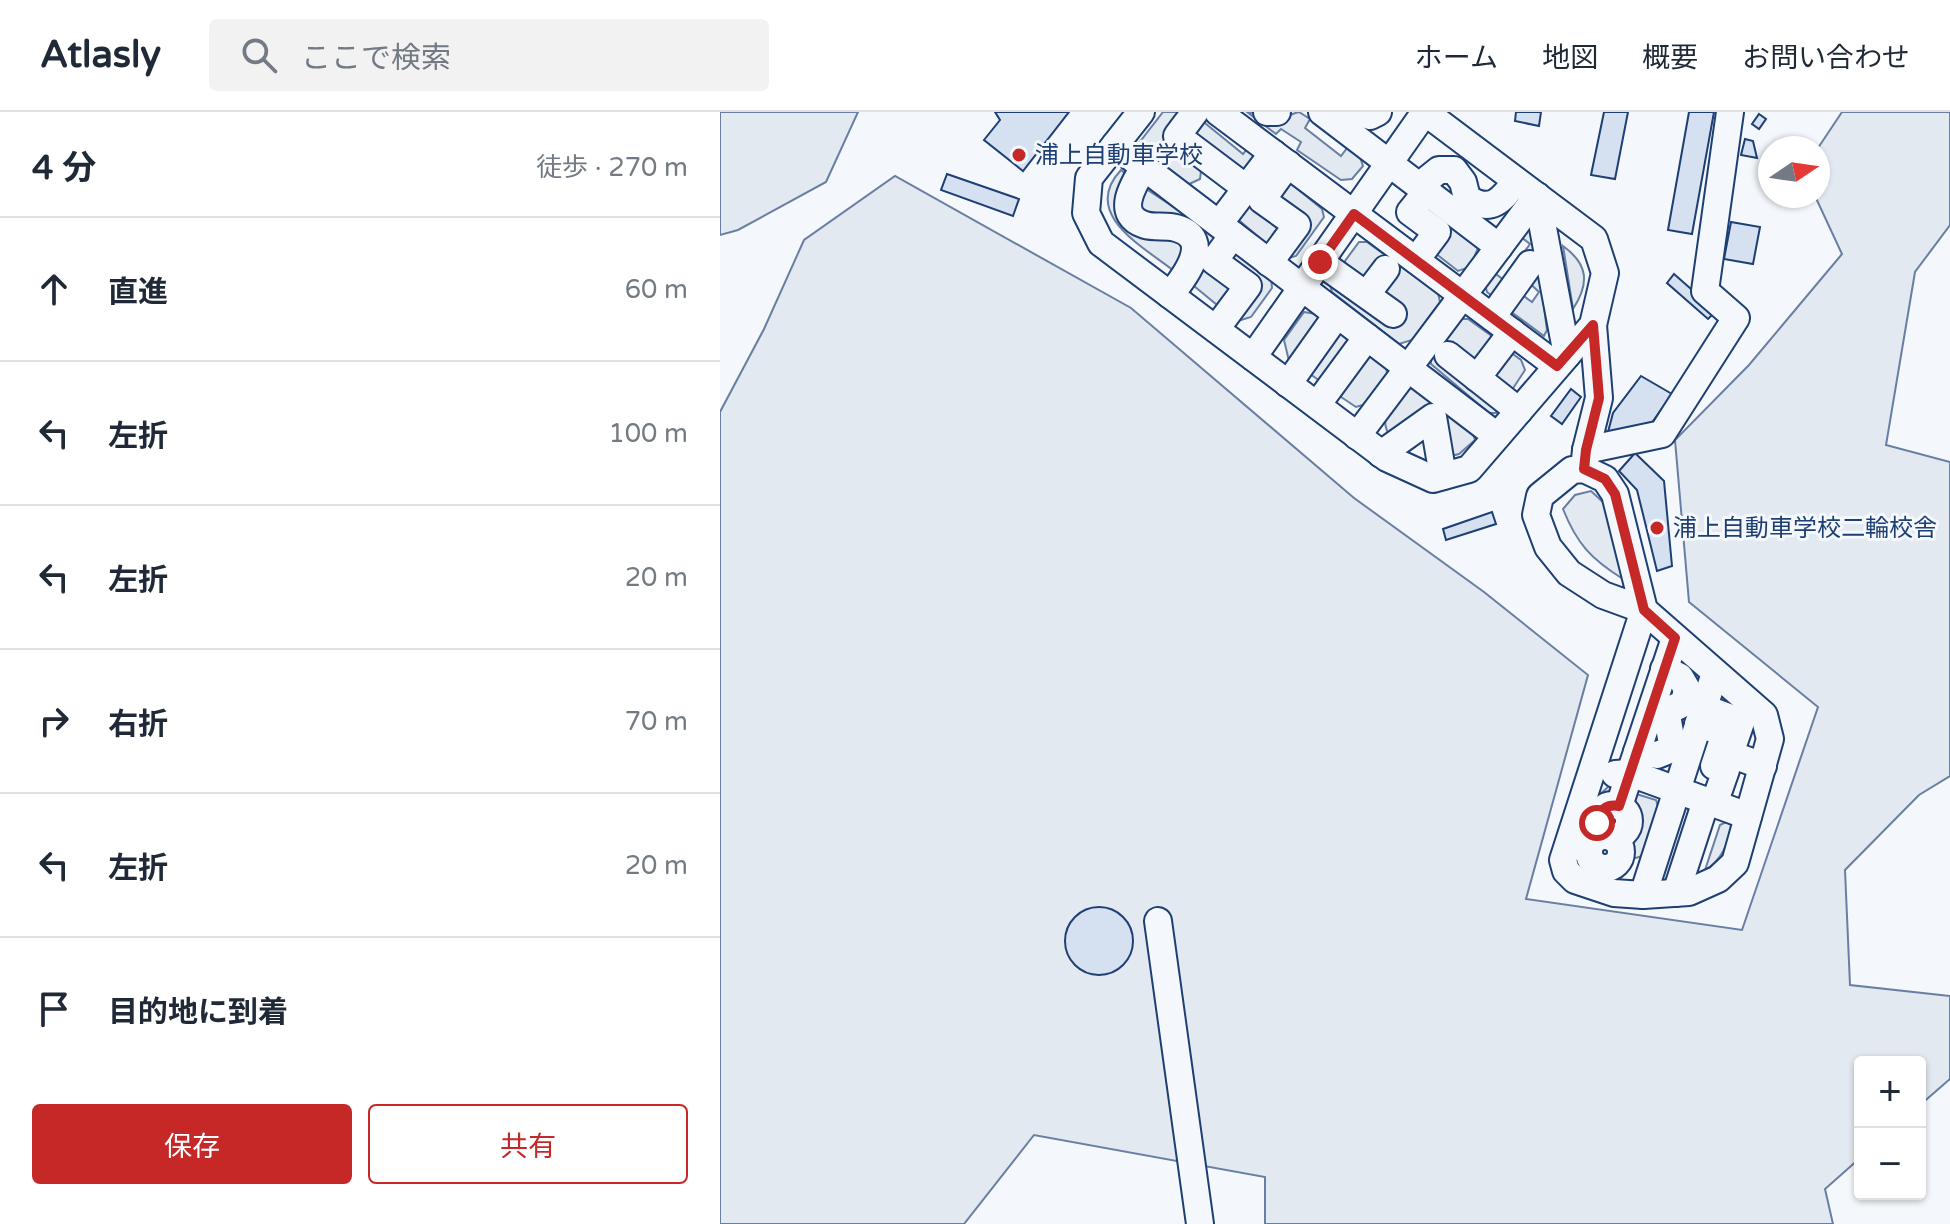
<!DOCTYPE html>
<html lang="ja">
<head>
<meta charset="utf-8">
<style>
  :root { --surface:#fff; --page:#f2f2f3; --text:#1f2937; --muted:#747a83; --line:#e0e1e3; --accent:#c62828 }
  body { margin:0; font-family:"Varela Round","Noto Sans JP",sans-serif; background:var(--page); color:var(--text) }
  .controls { position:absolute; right:24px; bottom:24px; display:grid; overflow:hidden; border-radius:8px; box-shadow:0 2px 6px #0004 }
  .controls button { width:72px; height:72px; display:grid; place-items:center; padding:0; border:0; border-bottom:2px solid var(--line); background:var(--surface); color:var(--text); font:40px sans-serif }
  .compass { position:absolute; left:1038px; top:24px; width:72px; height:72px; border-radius:50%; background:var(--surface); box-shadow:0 2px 6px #0004; rotate:77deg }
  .stop { position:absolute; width:24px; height:24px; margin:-18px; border:6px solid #c62828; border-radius:50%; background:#fff }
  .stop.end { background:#c62828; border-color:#fff; box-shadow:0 2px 8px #0008 }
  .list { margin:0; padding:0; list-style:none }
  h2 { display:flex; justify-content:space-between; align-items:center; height:104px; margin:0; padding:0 32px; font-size:34px }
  h2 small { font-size:26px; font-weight:400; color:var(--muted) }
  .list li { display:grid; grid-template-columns:52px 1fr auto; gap:24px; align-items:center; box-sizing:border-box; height:144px; padding:0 32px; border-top:2px solid var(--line) }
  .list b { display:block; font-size:30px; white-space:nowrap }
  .list em { font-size:26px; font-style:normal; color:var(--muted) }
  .actions { display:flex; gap:16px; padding:24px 32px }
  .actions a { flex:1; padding:18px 0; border:2px solid var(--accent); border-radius:8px; text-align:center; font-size:28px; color:var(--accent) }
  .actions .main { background:var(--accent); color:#fff }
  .icon { flex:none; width:44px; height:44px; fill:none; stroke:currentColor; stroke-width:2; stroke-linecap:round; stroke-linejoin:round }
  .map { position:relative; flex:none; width:1230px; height:1112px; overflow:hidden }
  header { display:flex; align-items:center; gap:48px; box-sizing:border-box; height:112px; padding:0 40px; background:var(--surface); border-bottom:2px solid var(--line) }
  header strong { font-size:38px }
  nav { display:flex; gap:44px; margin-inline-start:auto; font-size:28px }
  .search { width:560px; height:72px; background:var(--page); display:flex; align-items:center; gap:20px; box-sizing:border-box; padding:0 28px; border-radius:8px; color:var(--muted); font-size:30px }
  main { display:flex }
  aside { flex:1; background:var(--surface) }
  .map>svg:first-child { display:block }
  .green { fill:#e3e9f0; stroke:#687fa3; stroke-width:2 }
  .building { fill:#d5e0f0; stroke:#1d3f73; stroke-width:2 }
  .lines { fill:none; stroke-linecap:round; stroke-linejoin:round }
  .minor-casing { stroke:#1d3f73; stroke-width:30 }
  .minor { stroke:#f4f7fb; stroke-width:26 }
  .route { stroke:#c62828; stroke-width:10 }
  .poi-dot { fill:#c62828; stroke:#f4f7fb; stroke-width:3 }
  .labels { text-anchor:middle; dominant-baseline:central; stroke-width:6; stroke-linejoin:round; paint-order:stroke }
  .poi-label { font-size:24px; fill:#1d3f73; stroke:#f4f7fb; text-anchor:start }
</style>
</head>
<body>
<header>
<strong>Atlasly</strong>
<div class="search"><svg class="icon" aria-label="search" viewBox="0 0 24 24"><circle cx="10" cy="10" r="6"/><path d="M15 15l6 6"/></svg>ここで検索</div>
<nav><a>ホーム</a><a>地図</a><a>概要</a><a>お問い合わせ</a></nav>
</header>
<main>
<aside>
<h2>4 分<small>徒歩 · 270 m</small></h2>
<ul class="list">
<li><svg class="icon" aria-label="ahead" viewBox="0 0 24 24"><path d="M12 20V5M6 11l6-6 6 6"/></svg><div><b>直進</b></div><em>60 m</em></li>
<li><svg class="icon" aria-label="left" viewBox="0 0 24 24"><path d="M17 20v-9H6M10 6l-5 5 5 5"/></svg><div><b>左折</b></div><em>100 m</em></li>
<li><svg class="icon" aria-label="left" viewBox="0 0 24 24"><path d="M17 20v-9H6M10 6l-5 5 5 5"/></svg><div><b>左折</b></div><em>20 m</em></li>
<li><svg class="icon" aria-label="right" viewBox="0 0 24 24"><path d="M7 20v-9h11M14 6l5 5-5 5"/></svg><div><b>右折</b></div><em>70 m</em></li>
<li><svg class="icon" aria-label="left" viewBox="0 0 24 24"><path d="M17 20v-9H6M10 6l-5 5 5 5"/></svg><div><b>左折</b></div><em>20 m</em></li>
<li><svg class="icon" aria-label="arrive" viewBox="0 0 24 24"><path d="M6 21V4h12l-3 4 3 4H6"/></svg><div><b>目的地に到着</b></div></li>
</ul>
<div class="actions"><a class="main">保存</a><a>共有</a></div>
</aside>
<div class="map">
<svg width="1230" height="1112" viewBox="0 0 1230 1112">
  <rect width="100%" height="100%" fill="#f4f7fb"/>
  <!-- green -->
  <g class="green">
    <path d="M0,0h138l-32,70 -88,48 -18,5z"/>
    <path d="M443,0h22l16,59 -1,8 -13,6 -45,-31 -3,-11z"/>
    <path d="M527,0c9,0 12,5 19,7 13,4 23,-5 33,-7l11,7 -5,9 36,28 6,-8 13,9 3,9 -11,13 -11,1 -44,-30 4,-8 -20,-13 -5,5z"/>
    <path d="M1122,0h108v113l-35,47 -29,173 64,17v314l-31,19 -74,75 5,115 100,11v83l-30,26v-43h-60v96l-35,31 8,35h-568v-47l-231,-42 -70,89h-244v-812l44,-83 40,-89 91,-64 236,132 223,190 130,94 104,83 -62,224 216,31 76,-223 -129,-105 -14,-162 74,-75 93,-111 -27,-58h3v-48z"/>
    <path d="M480,7l43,35 4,-5 14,10 -16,21 -57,-46z"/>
    <path d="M401,58l7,6 -7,15 37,42 29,14 -9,27c-32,-26 -99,-59 -57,-104z"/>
    <path d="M548,60l-14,31 31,24 -17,18 -34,-29z"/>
    <path d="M569,70l33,27 2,8 -28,39 -7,2 -6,-2 -7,-54z"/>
    <path d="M420,73l78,51 15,46 -11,27 -28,-23 -1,-7 9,-21 -64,-45z"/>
    <path d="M706,94l52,42 -8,19 -12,4 -23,-18z"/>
    <path d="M807,116l6,1 2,9 12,92 -3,6 -34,-25 11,-17 11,8 7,-10 -13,-12 -29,20 -10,-8 -2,-7 8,-13 11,8 26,-36 -9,-7z"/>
    <path d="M639,130h8l71,51 2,9 -28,38 -13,4 -67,-52 -2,-7 3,-3 34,-3 -21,-10 -1,-8z"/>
    <path d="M843,134c25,18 27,37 10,63z"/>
    <path d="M515,138l36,26 1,12 -21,29 -13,4 -10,-58z"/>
    <path d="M584,200l18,3 -33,46 -5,-21z"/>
    <path d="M742,207h6l25,18 -16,24 20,44 -1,8h-7l-58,-49v-6z"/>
    <path d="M618,218l16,12 -34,39 -10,-7z"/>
    <path d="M647,239l19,14 1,9 -24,31 -7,2 -15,-10 -2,-9z"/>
    <path d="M790,240l11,8 4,10 -13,20 -21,-12z"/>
    <path d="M692,276l6,1 55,45 2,6 -16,14 -12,3 -6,-45 -51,25c-13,-22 2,-31 15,-48z"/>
    <path d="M871,379l14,13 18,75c-32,-20 -46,-35 -60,-70l12,-14z"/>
    <path d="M889,674l6,1 1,14c-18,6 -25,14 -19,33 -11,9 -16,20 -6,33l-1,3 -11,-3 -2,-8 21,-63z"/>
    <path d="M913,681l23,7 3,9 -17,47 -6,2 -11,-4 -4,-14c16,-10 17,-21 5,-35z"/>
    <path d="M1006,710l5,3c-2,18 -10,36 -26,45l15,-45z"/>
  </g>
  <!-- building -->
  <g class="building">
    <path d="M275,0h74l-46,59 -39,-31 16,-20z"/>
    <path d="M796,0h25l-2,14 -24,-5z"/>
    <path d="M884,0h24l-13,67 -24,-4z"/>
    <path d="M969,0h25l-22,122 -24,-4z"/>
    <path d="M1039,2l7,5 -7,10 -7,-5z"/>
    <path d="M1025,27l8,2 4,17 -16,-3z"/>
    <path d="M227,62l72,25 -6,17 -72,-26z"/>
    <path d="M1011,110l29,5 -7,37 -29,-5z"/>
    <path d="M954,162l42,37 -8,8 -41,-36z"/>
    <path d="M921,264l31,18 -21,30 -43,8 5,-19z"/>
    <path d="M851,277l10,8 -19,27 -11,-8z"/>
    <path d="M915,341l29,28 8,85 -15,5 -20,-81 -18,-19z"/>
    <path d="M772,400l4,12 -50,16 -3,-11z"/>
    <circle cx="379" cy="829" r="34"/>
  </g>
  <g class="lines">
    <defs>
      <g id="minor">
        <path d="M421,0l-52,66 -3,35 15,30 286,215 46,21 36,-10 124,-144 12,-52 -11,-34 -169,-127"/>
        <path d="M475,0l-18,24 69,52"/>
        <path d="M498,0l339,254"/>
        <path d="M547,0h10"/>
        <path d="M602,0l177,135 38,-51"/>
        <path d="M636,0l14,4 8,-4"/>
        <path d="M395,33l382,291"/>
        <path d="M424,55c-11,18 -30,48 1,58 10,3 21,0 31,3 39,11 8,50 -6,67"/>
        <path d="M699,74l20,-16h15l9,12 4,16c24,16 35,2 49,-17"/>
        <path d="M817,84l30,159"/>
        <path d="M499,112l54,-71"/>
        <path d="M696,148l21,-28 -27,-20 16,-20"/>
        <path d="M600,150l73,52"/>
        <path d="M549,151l28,-38 -35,-25 26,-36"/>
        <path d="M647,182l19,-25"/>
        <path d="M772,205l38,-53"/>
        <path d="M496,217l32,-43 -34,-25 19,-26"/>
        <path d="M728,243l71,56"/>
        <path d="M533,245l172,-245"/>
        <path d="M757,266l35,-46"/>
        <path d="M568,272l49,-69"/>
        <path d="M597,293l50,-68"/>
        <path d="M637,324l142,-189"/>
        <path d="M866,338l76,-16 74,-116 -31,-27 25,-179"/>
        <path d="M661,342l52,-37 10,59"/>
        <path d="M864,357l-12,1 -32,26 -4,19 12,32 21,26 34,22 41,15 120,105 6,24 -35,124 -17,16 -29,13 -46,3 -29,-2 -39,-13 -9,-9 -3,-11 81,-250 -29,-116 -10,-15 -21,-10 2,-19 13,-52 -6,-73"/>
        <path d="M987,597l34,13 -11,32 33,12"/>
        <path d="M978,612l27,9 -11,33 12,4 -12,34"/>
        <path d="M917,640l20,3 10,-4 5,-7 -5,-29 5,-6 12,-6 3,-14 -7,-12 -16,-8"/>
        <path d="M895,662l15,-1 118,43"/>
        <circle cx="893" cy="709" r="16"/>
        <path d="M899,694l56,-168"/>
        <circle cx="885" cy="740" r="16"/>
        <path d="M956,781l30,-92"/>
        <path d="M923,783l72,-222"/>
        <path d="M438,809l42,303"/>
      </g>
    </defs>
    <!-- minor casing -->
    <use href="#minor" class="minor-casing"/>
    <!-- minor -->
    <use href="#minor" class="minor"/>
  </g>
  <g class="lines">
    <!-- route -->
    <path class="route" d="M600,150l34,-48 203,152 36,-41 6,73 -13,52 -2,19 21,10 10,15 29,116 31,28 -56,168c-13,-2 -20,4 -22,17"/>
  </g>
  <!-- markers -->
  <g class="poi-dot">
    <circle cx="299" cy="43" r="8"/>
    <circle cx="937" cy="416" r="8"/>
  </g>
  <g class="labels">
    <!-- poi labels -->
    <g class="poi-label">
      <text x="315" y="43">浦上自動車学校</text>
      <text x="953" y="416">浦上自動車学校二輪校舎</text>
    </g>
  </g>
</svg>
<div class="controls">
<button>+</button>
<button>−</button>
</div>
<svg class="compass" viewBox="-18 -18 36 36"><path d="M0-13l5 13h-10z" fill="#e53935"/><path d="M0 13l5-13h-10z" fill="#747a83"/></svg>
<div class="stop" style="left:877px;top:711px"></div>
<div class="stop end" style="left:600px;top:150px"></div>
</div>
</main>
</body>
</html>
